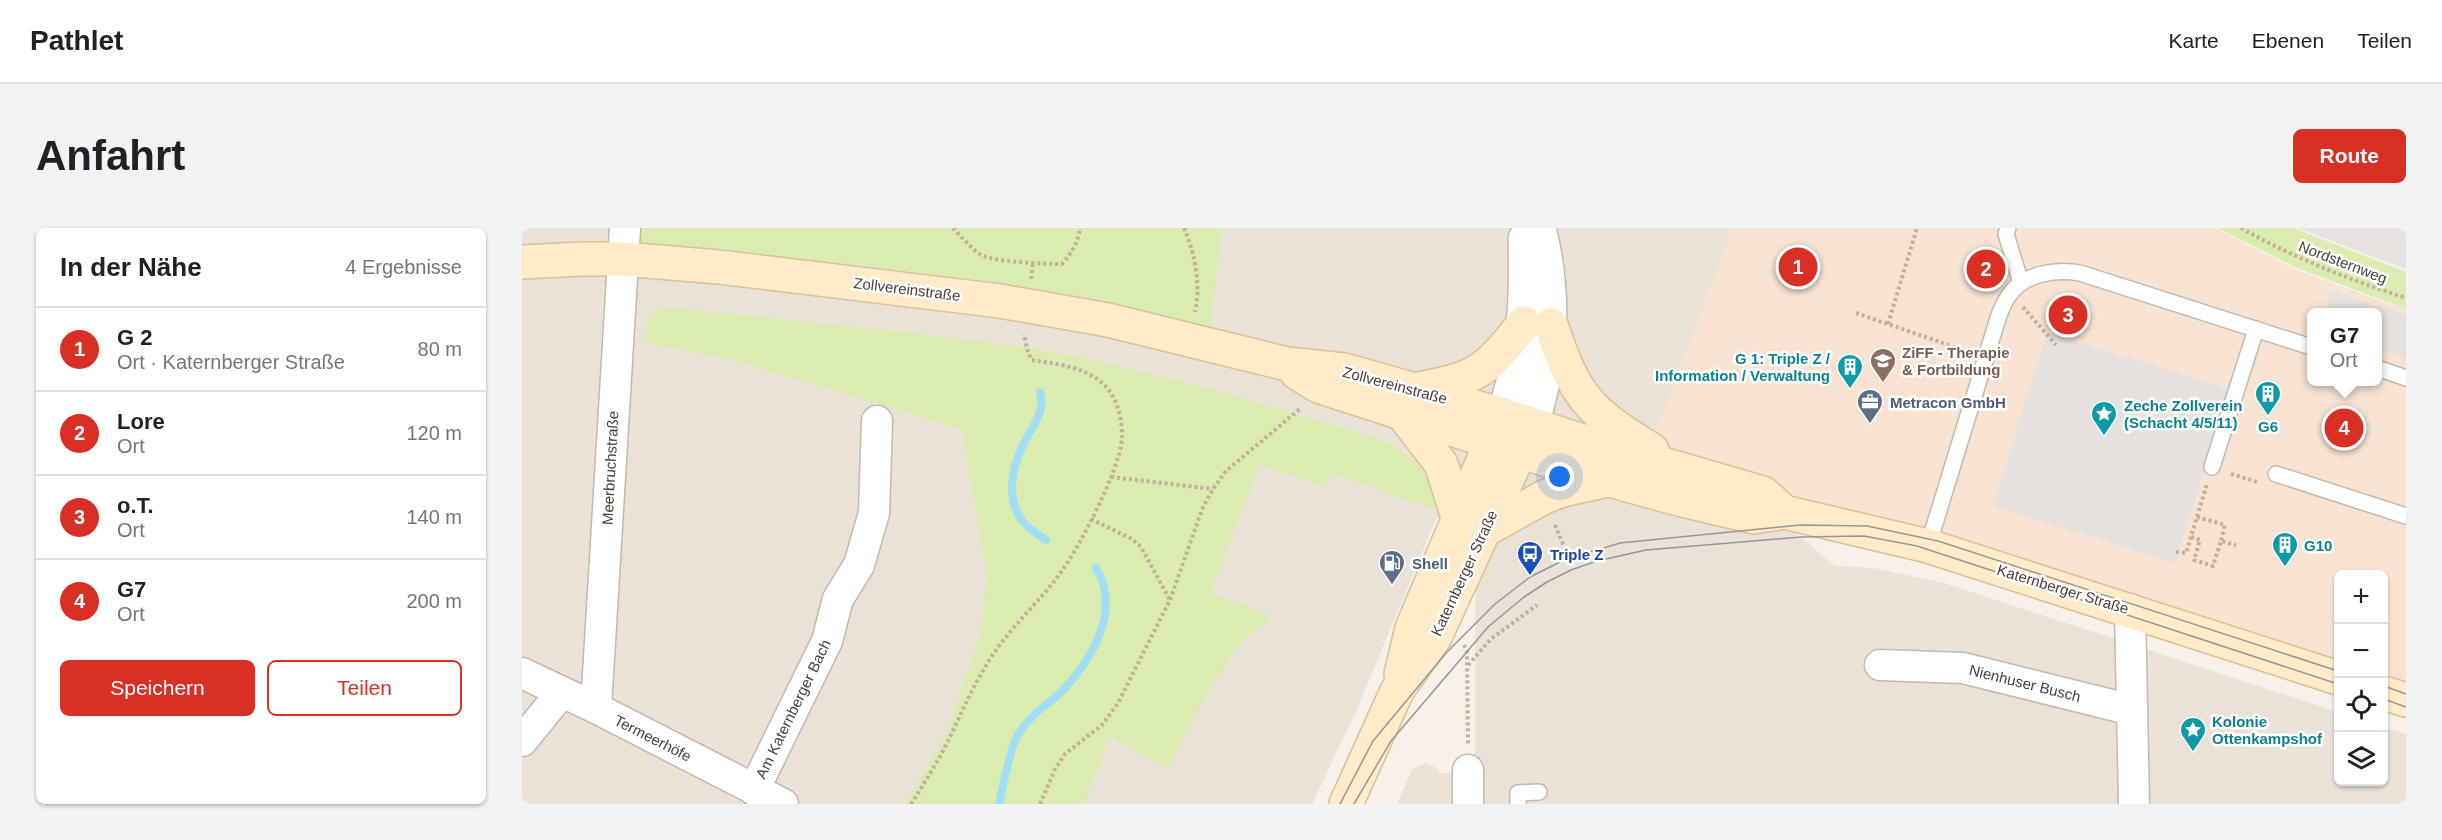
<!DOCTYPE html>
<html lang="de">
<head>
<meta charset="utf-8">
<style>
  :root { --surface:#fff; --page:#f2f2f2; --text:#202124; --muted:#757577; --line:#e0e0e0; --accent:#d93025 }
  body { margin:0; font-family:Arial,sans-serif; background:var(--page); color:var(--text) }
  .controls { position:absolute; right:18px; bottom:18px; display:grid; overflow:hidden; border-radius:9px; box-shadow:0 2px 4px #0004 }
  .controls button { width:54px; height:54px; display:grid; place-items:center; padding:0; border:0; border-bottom:2px solid var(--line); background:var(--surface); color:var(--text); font:30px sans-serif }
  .you { position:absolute; left:1038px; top:249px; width:21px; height:21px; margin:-15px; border:4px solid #fff; border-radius:50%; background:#1a73e8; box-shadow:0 0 0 9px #1a73e833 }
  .badge { display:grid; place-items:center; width:39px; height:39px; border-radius:50%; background:var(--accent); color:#fff; font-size:20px; font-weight:700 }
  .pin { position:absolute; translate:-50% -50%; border:3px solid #fff; box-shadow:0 2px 6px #0006 }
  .popup { position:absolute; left:1785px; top:80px; width:75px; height:78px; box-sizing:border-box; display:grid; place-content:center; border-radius:9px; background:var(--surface); filter:drop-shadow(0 2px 4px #0005); font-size:20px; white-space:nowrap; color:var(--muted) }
  .popup b { font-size:22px; color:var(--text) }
  .popup::after { content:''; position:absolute; left:50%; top:100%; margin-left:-12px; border:12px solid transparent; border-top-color:var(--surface) }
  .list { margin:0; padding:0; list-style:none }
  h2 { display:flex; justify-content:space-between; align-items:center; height:78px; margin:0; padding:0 24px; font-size:26px }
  h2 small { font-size:20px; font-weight:400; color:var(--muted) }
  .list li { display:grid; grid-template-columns:39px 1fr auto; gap:18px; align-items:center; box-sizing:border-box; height:84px; padding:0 24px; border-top:2px solid var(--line) }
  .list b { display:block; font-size:22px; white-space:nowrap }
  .list p { margin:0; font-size:20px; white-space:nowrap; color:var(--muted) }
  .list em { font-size:20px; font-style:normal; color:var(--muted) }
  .actions { display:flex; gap:12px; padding:18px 24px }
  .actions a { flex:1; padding:14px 0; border:2px solid var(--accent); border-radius:9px; text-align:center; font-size:21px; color:var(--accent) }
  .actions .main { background:var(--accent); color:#fff }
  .icon { flex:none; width:33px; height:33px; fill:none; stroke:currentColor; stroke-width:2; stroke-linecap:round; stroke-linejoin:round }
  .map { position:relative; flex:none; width:1884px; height:576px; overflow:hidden; border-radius:9px }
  header { display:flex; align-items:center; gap:36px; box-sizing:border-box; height:84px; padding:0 30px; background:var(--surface); border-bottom:2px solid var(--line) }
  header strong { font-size:28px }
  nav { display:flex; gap:33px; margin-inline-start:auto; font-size:21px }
  .intro { display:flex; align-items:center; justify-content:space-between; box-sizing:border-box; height:144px; padding:0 36px }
  h1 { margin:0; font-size:42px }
  .button { padding:15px 27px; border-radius:9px; background:var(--accent); color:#fff; font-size:21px; font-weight:700 }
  main { display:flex; gap:36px; padding:0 36px }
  aside { flex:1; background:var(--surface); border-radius:9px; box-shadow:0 2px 4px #0004 }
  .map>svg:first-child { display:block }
  .residential { fill:#eae1d7 }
  .commercial { fill:#f8e3d3; fill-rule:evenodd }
  .industrial { fill:#e8e2de }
  .green { fill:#daecb0 }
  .parking { fill:#e4e1de }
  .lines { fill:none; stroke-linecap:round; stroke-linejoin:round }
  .stream { stroke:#a2dff5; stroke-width:8 }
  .service-casing { stroke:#c5b9ae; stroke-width:18 }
  .minor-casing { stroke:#c5b9ae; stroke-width:33 }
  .tertiary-casing { stroke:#c5b9ae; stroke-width:36 }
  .secondary-casing { stroke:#dbc098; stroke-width:36 }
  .path { stroke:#c5b09b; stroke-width:4; stroke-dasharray:3 3; stroke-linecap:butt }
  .service { stroke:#fff; stroke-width:15 }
  .minor { stroke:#fff; stroke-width:30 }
  .tertiary { stroke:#fff; stroke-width:33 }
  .secondary { stroke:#ffeaca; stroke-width:33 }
  .tram { stroke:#989898; stroke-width:1.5 }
  .labels { text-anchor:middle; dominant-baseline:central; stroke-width:5; stroke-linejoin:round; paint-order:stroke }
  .street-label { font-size:15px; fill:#4a4037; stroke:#fff }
  .education-label { font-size:15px; font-weight:bold; fill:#785e54; stroke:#fff; text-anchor:start }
  .culture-label { font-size:15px; font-weight:bold; fill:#0d838f; stroke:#fff; text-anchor:start }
  .service-label { font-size:15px; font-weight:bold; fill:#4e5e75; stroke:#fff; text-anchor:start }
  .transit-label { font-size:15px; font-weight:bold; fill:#164399; stroke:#fff; text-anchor:start }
</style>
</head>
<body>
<header>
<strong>Pathlet</strong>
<nav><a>Karte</a><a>Ebenen</a><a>Teilen</a></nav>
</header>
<div class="intro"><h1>Anfahrt</h1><a class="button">Route</a></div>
<main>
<aside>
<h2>In der Nähe<small>4 Ergebnisse</small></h2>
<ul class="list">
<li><span class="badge">1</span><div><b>G 2</b><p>Ort · Katernberger Straße</p></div><em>80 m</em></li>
<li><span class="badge">2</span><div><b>Lore</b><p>Ort</p></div><em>120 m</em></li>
<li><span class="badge">3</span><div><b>o.T.</b><p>Ort</p></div><em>140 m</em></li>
<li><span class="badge">4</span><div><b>G7</b><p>Ort</p></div><em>200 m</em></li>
</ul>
<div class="actions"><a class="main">Speichern</a><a>Teilen</a></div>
</aside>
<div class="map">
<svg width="1884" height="576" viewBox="0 0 1884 576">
  <rect width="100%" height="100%" fill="#f6f0e9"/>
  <!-- residential -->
  <path class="residential" d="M0,0h1211l-92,245 120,31 74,62 38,2 71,15 394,129v70h46v-55l22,7v70h-1009l15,-34 6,-4 8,-3 9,4 5,6h35l1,-271 -40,17 -78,188 -46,97h-790z"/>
  <!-- commercial -->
  <path class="commercial" d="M1211,0h482l81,42 110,40v383l-22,-7v-112h-46v98l-698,-199zM1789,85h66v69h-66z"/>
  <!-- industrial -->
  <path class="industrial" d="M1776,0h108v41l-46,-17z"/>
  <!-- green -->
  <g class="green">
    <path d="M105,0h594l-12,111 -584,-81z"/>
    <path d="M1695,0h76l113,44v37l-109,-41z"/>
    <path d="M142,79l268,28 77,10 77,13 122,30 171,51c35,16 51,32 57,71l-105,-37 -6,14 -66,-23 -49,130 60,20 -4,10c-33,9 -81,112 -99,144l-60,-33 -1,10 -22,59h-179l42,-72 35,-104 5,-51 -25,-148 -232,-70 -85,-16 3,-25z"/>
  </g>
  <!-- parking -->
  <g class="parking">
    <path d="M1810,63l74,24v44l-29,-10v-36l-52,-1z"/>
    <path d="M1525,104l182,57 -54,174 -182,-57z"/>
  </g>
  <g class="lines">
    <!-- stream -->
    <g class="stream">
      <path d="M518,164c5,19 -5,31 -14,47 -13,23 -21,57 -5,80 5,8 17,15 25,21"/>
      <path d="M477,576c4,-18 11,-57 20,-71 15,-23 30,-28 46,-45 29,-32 56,-80 31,-120"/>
    </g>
    <defs>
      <g id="service">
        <path d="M1486,0l-2,6 15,49"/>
        <path d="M1855,140l29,10"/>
        <path d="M1690,239l44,-138"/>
        <path d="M1754,246l130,42"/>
        <path d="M1406,318l71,-231c3,-7 6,-15 11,-21 14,-21 47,-25 70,-21l231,74"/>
        <path d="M996,576v-11l21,-1"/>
      </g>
      <g id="minor">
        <path d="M1608,381l4,195"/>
        <path d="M1358,437l83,3 169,42"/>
        <path d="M0,445l74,35 187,96"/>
        <path d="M74,480l29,-480"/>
        <path d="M0,513l39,-48"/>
        <path d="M232,562l73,-149 11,-42 21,-34 15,-52 3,-92"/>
        <path d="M946,576v-34"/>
      </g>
      <g id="tertiary">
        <path d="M981,187c21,-57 24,-115 22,-176"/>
        <path d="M1010,196c20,-64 24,-130 7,-196"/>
      </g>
      <g id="secondary">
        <path d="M0,34l59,-3h42l96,8 281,34 108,19 179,44 57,6 159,45 67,22 193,56 21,19"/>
        <path d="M1029,97c24,72 37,86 101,125"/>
        <path d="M775,145l21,13 291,94 73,20 72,17 30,-5 144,34 410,132"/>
        <path d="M896,161c61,-11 68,-18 106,-66"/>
        <path d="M880,185l39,51 17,53"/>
        <path d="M963,302l59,-33 19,-7 46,-10"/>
        <path d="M879,446l11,-46 88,-207"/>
        <path d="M1862,465l22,7"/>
        <path d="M824,576l51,-113 38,-54 95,-207"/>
      </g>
    </defs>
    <!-- service casing -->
    <use href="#service" class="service-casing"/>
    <!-- minor casing -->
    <use href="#minor" class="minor-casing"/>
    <!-- tertiary casing -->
    <use href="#tertiary" class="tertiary-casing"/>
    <!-- secondary casing -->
    <use href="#secondary" class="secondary-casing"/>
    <!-- path -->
    <g class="path">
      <path d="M431,0c8,8 18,21 28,27 13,7 65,9 81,9 10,-12 16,-21 18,-36"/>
      <path d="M662,0c11,24 17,58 11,84"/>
      <path d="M1719,0c53,30 107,51 165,70"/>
      <path d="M509,51l2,-17"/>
      <path d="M1501,79l33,38"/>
      <path d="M1334,85l113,39"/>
      <path d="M1366,96l29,-96"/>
      <path d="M1709,246l27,8"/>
      <path d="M589,249l102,12"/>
      <path d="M1675,289l28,8 -4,16"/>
      <path d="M569,291l41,20 9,8 29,53"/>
      <path d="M1033,297l10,24"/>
      <path d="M1669,309l9,3 -6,20 19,6 8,-25 15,4"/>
      <path d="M1654,324l10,1 21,-69"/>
      <path d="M942,417l3,7 1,93"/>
      <path d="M946,437l23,-26 46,-34"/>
      <path d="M389,576c14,-22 28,-44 39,-67 13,-28 25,-55 42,-81 19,-29 46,-53 67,-81 20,-27 60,-103 63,-136 1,-16 -4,-39 -15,-51 -18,-21 -50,-24 -75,-28l-4,-7 -4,-19"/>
      <path d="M518,576l15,-35 10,-15 37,-29 16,-22 52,-103 33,-93 10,-18 13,-18 75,-63"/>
    </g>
    <!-- service -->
    <use href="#service" class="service"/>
    <!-- minor -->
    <use href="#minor" class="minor"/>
    <!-- tertiary -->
    <use href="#tertiary" class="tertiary"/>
    <!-- secondary -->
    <use href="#secondary" class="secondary"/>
    <!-- tram -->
    <g class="tram">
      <path d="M1862,458l22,8"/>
      <path d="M1862,471l22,8"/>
      <path d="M818,576l33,-63 74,-89 48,-48 35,-27 34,-17 56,-17 180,-18 67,1 71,15 400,130"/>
      <path d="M832,576l37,-63 97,-114 36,-30 23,-15 24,-12 26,-9 49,-11 155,-13 63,-1 53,10 421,138"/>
    </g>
  </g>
  <!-- icons -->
  <defs>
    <symbol id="university-pin" viewBox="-11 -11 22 30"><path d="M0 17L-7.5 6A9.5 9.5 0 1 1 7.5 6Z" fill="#8d6e63" stroke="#fff"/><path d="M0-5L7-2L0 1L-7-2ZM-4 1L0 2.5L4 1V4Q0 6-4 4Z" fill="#fff"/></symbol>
    <symbol id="building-pin" viewBox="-11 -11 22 30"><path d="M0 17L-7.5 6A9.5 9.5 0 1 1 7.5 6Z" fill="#0f9aa8" stroke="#fff"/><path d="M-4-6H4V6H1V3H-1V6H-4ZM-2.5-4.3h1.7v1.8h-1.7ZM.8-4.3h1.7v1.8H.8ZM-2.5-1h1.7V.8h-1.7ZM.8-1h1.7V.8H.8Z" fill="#fff"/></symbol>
    <symbol id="office-pin" viewBox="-11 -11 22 30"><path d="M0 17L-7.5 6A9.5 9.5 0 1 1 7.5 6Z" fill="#5c6f8a" stroke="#fff"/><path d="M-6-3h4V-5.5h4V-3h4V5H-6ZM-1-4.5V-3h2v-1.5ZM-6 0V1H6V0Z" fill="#fff"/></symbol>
    <symbol id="sight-pin" viewBox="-11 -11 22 30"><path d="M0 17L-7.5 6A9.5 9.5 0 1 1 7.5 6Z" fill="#0f9aa8" stroke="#fff"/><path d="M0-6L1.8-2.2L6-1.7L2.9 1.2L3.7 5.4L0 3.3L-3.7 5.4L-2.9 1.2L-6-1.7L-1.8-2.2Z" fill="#fff"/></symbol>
    <symbol id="bus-pin" viewBox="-11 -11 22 30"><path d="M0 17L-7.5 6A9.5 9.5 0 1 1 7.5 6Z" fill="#1a4fb4" stroke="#fff"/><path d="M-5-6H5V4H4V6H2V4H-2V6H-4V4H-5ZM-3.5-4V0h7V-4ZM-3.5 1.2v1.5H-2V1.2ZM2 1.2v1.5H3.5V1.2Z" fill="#fff"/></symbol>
    <symbol id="fuel-pin" viewBox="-11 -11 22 30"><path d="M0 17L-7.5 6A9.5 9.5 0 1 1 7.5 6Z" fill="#5c6f8a" stroke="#fff"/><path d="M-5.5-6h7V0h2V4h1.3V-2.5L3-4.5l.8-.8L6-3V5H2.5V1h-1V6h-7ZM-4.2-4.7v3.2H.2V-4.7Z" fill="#fff"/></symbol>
  </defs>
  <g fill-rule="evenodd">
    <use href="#university-pin" x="1346" y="118" width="30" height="40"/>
    <use href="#building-pin" x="1313" y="124" width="30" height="40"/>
    <use href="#building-pin" x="1731" y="151" width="30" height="40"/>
    <use href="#office-pin" x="1333" y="159" width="30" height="40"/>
    <use href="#sight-pin" x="1567" y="171" width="30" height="40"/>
    <use href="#building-pin" x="1748" y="302" width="30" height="40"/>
    <use href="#bus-pin" x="993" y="311" width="30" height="40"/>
    <use href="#fuel-pin" x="855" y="320" width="30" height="40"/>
    <use href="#sight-pin" x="1656" y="487" width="30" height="40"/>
  </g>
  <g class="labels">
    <!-- street labels -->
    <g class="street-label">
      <text transform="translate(1821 34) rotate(21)">Nordsternweg</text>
      <text transform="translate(385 61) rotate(7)">Zollvereinstraße</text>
      <text transform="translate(873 157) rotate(15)">Zollvereinstraße</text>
      <text transform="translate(88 240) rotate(-87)">Meerbruchstraße</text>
      <text transform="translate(942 345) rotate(-65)">Katernberger Straße</text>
      <text transform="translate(1541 361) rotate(17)">Katernberger Straße</text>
      <text transform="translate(1503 455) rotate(14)">Nienhuser Busch</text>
      <text transform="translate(271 481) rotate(-64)">Am Katernberger Bach</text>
      <text transform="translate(131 510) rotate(27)">Termeerhöfe</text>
    </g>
    <!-- education labels -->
    <g class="education-label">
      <text x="1380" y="124">ZiFF - Therapie<tspan x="1380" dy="17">&amp; Fortbildung</tspan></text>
    </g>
    <!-- culture labels -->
    <g class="culture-label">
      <text x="1308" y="130" text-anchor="end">G 1: Triple Z /<tspan x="1308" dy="17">Information / Verwaltung</tspan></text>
      <text x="1602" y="177">Zeche Zollverein<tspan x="1602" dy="17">(Schacht 4/5/11)</tspan></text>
      <text x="1746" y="198" text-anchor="middle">G6</text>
      <text x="1782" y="317">G10</text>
      <text x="1690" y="493">Kolonie<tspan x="1690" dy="17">Ottenkampshof</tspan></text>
    </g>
    <!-- service labels -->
    <g class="service-label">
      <text x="1368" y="174">Metracon GmbH</text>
      <text x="890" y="335">Shell</text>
    </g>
    <!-- transit labels -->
    <g class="transit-label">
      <text x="1028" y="326">Triple Z</text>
    </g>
  </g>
</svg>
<div class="controls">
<button>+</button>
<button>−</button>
<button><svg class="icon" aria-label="locate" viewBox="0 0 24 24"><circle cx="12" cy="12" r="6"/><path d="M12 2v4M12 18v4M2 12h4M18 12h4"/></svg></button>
<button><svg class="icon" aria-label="layers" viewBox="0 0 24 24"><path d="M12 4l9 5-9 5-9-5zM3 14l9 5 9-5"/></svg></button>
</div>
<div class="you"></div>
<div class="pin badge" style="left:1276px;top:39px">1</div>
<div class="pin badge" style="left:1464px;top:41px">2</div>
<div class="pin badge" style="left:1546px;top:87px">3</div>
<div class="pin badge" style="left:1822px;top:200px">4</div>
<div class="popup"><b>G7</b>Ort</div>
</div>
</main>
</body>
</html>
